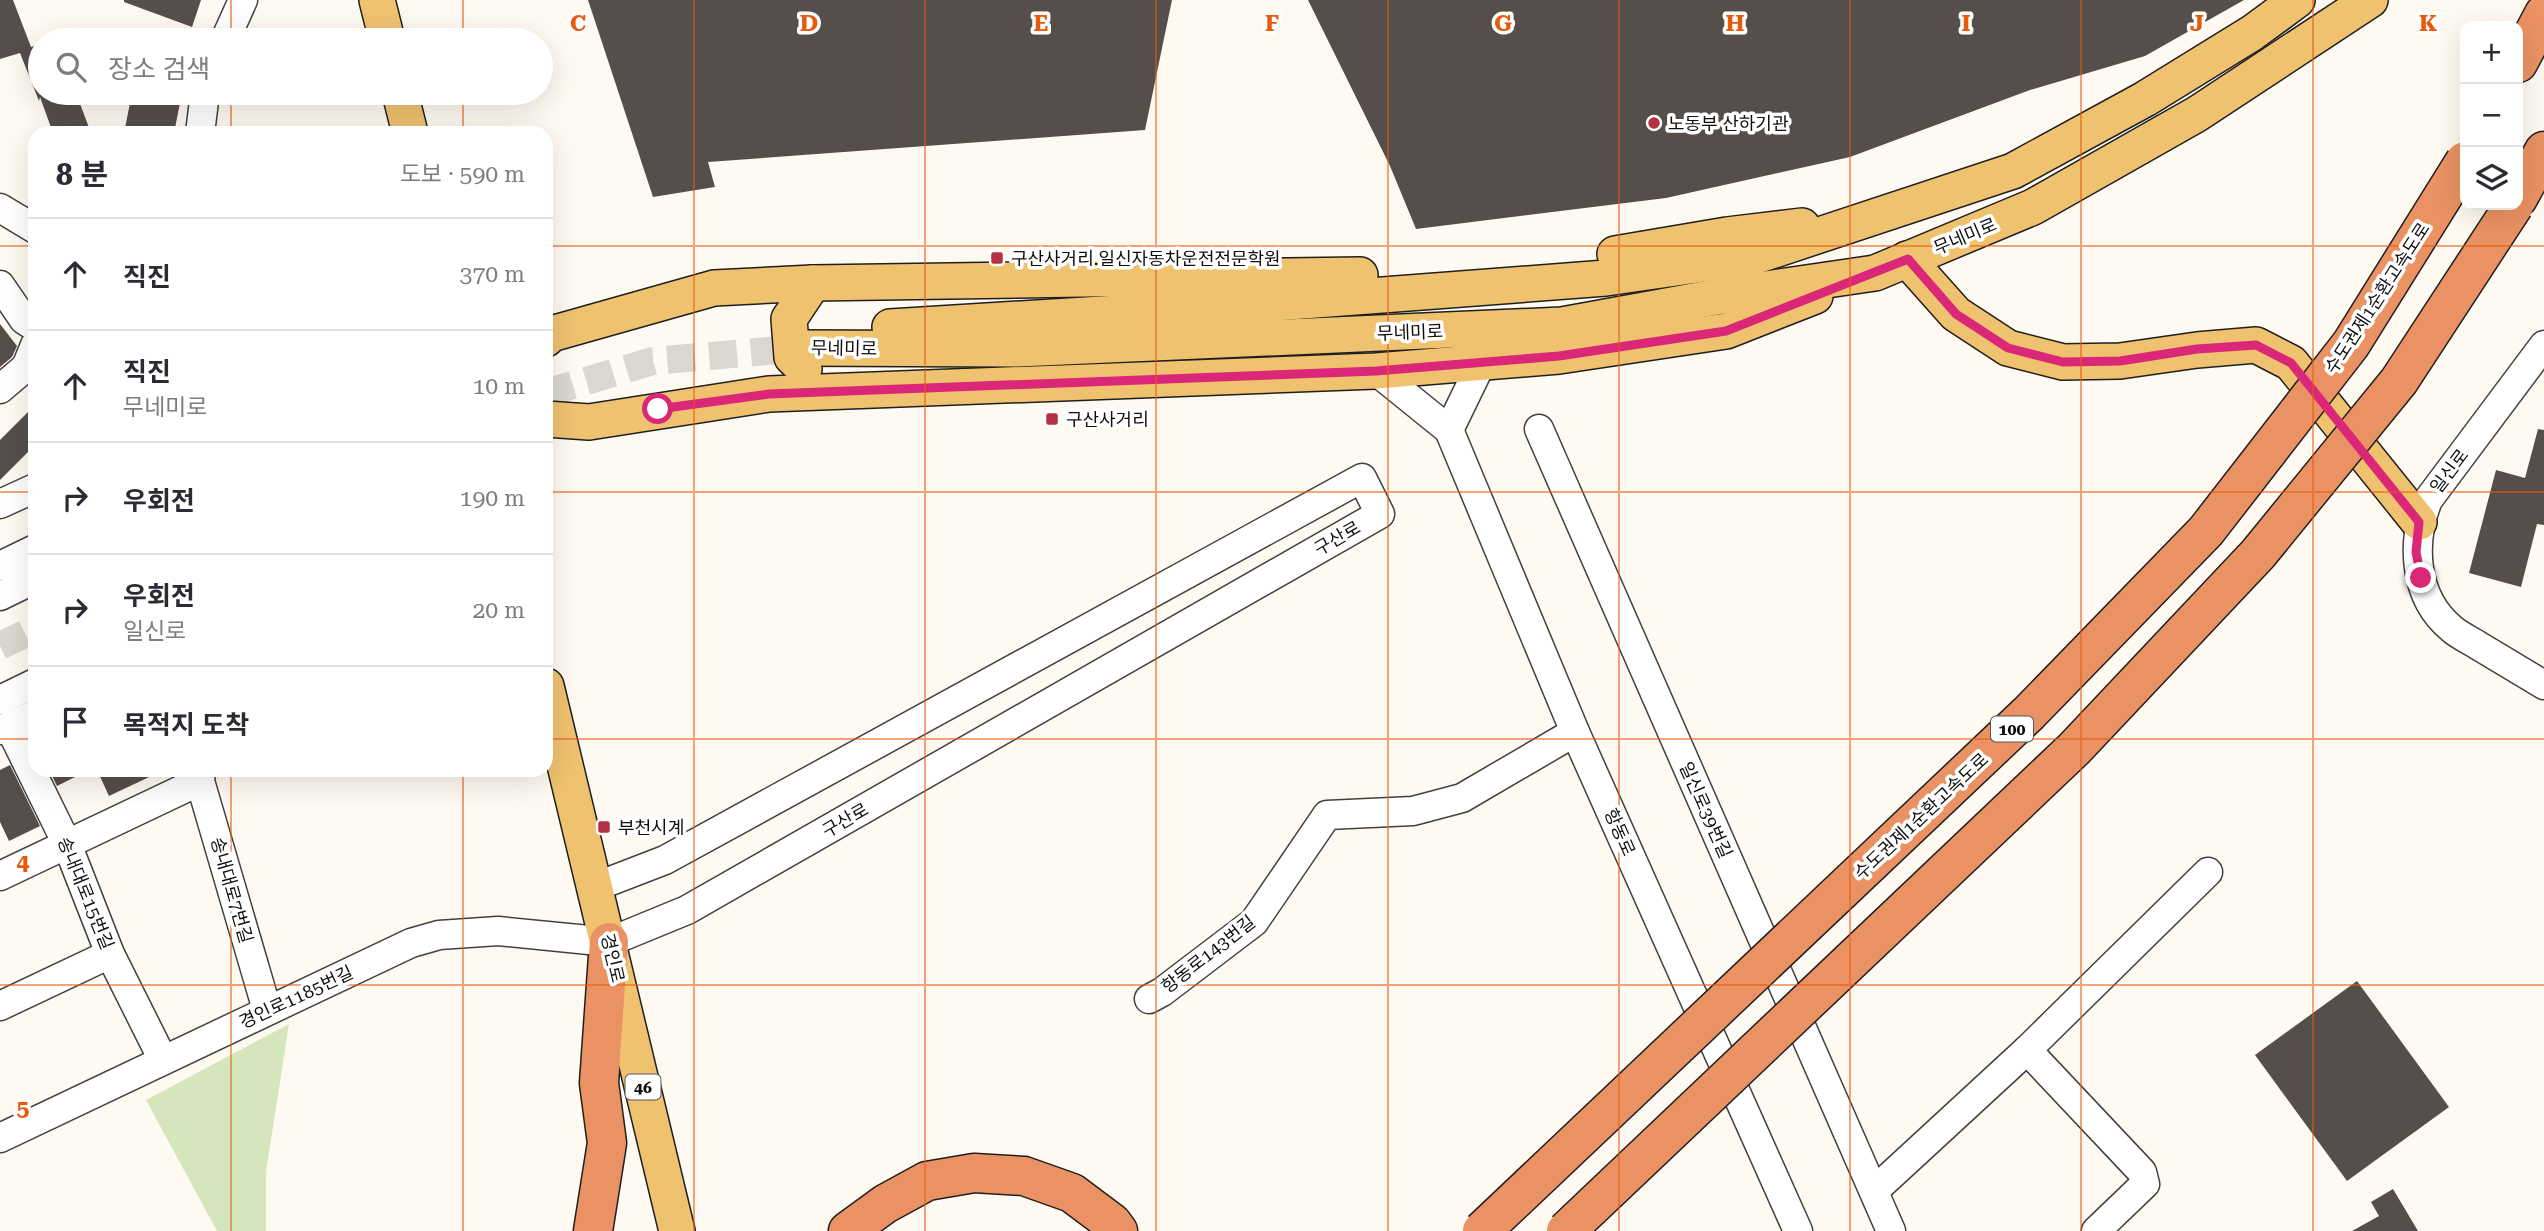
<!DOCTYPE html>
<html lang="ko">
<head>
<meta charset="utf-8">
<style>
  :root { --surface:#fff; --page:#f7f7f7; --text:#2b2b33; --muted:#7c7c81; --line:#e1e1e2 }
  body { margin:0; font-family:"Roboto Serif","Noto Sans KR",serif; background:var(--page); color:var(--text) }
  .controls { position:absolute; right:21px; top:21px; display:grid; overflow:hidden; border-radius:14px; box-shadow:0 7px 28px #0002 }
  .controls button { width:63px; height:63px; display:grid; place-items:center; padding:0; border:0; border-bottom:2px solid var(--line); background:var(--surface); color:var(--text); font:35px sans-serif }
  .stop { position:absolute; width:21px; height:21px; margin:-16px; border:5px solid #db2777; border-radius:50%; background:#fff }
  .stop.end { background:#db2777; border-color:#fff; box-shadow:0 2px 7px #0008 }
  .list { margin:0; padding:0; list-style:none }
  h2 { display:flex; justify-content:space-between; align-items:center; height:91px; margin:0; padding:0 28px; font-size:30px }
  h2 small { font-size:23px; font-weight:400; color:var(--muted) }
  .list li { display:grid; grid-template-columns:46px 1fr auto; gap:21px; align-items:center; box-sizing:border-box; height:112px; padding:0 28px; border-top:2px solid var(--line) }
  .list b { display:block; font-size:26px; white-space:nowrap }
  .list p { margin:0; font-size:23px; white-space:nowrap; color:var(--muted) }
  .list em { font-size:23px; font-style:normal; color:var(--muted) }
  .icon { flex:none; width:38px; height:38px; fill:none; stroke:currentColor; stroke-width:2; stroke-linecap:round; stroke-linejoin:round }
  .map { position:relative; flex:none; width:2544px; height:1231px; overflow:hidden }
  .search { position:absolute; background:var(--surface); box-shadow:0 7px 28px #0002; left:28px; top:28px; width:525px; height:77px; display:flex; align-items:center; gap:18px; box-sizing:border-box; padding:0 24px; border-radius:38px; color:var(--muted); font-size:26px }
  .panel { position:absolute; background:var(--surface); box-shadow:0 7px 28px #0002; left:28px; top:126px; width:525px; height:651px; border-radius:21px }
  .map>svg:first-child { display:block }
  .green { fill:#d6e6bc }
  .building { fill:#564e4b }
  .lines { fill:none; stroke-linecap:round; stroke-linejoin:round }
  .minor-tunnel { stroke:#dad7cf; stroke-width:28; stroke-dasharray:28 14; stroke-linecap:butt }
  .minor-casing { stroke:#414141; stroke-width:31 }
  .major-casing { stroke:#1f1f1f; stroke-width:38 }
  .highway-casing { stroke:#1f1f1f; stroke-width:41 }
  .minor { stroke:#fff; stroke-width:28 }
  .major { stroke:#efc270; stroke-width:35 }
  .highway { stroke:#ea9263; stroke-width:38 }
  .highway-bridge-casing { stroke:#1f1f1f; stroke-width:41; stroke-linecap:butt }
  .highway-bridge { stroke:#ea9263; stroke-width:38 }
  .route { stroke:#db2777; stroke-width:9 }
  .grid { fill:none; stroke:#e8590c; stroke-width:2; stroke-opacity:0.55 }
  .poi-dot { fill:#b53044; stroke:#fff; stroke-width:2.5 }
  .labels { text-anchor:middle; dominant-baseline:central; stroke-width:7; stroke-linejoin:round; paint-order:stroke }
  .shield { fill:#fff; stroke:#565656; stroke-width:2 }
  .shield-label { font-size:16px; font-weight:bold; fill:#0e0e0e }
  .poi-label { font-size:18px; fill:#0e0e0e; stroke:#fff; text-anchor:start }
  .street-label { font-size:18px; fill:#0e0e0e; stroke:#fff }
  .grid-label { font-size:23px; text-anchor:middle; font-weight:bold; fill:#e8590c; stroke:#fff; stroke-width:7; stroke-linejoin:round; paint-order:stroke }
</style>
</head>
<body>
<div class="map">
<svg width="2544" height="1231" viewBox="0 0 2544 1231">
  <rect width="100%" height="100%" fill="#fefaf1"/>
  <!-- green -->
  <path class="green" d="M289,1024l-23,148v59h-49l-71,-131z"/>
  <!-- building -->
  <g class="building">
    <path d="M0,0h13l18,47 9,-3v49h36l15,40h-38l-13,-36 -1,4 -19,-48 -20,6z"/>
    <path d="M124,0h77l-9,27 -68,-25z"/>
    <path d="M588,0h584l-27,130 -437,32 7,25 -62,10z"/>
    <path d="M1308,0h936l-99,56 -115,34 -180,67 -184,41 -250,31 -26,-63z"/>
    <path d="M132,93h50l-8,40h-50z"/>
    <path d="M0,324l17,22 -5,11 -12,10z"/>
    <path d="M35,405v40l-35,35v-40z"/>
    <path d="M2538,429l6,1v95l-7,-1 -16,63 -52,-14 27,-103 29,8z"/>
    <path d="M10,765l30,61 -31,15 -9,-19v-52z"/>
    <path d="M49,770h40l-32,16z"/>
    <path d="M97,770h67l-55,26z"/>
    <path d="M2357,981l92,126 -102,74 -92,-126z"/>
    <path d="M2393,1189l25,42h-66l27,-15 -8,-14z"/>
  </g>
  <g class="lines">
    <!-- minor-tunnel -->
    <g class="minor-tunnel">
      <path d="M546,393l107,-32 149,-13"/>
      <path d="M0,646l35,-17"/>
    </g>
    <defs>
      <g id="minor">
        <path d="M225,40l18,-40"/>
        <path d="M200,133l5,-40"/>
        <path d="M0,208l35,21"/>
        <path d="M0,285l24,35 11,7"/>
        <path d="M2544,345l-116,155c-17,42 -15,97 24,129 8,7 18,11 27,17 22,13 43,26 65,39"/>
        <path d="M1376,371l73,59 126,302 223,499"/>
        <path d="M0,389l26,-22 9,-22"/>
        <path d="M1539,429l352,802"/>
        <path d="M1449,430l33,-68"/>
        <path d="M0,504l35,-16"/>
        <path d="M0,566l35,-17"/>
        <path d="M0,596l35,-17"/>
        <path d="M0,700l35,-17"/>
        <path d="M9,726l58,118 43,110 53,106"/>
        <path d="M0,730l35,-16"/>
        <path d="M201,770l-1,11 67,229"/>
        <path d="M0,876l200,-95"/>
        <path d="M1149,999l13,-7 92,-70 73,-107 86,-4 49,-13 113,-66"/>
        <path d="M0,1006l110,-52"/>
        <path d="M2027,1050l115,122 3,12 -49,47"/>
        <path d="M0,1138l411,-195 28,-8 59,-4 111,11 78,-32 693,-396 -18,-36 -697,382 -70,27"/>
        <path d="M1874,1191l153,-141 181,-178"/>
      </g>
      <g id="major">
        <path d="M377,0l10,40"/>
        <path d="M400,93l10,40"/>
        <path d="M1615,254l112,-19 75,-9"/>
        <path d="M1907,259l49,55 52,34 55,14 57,-1 77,-11 59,-5 35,18 128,159"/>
        <path d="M890,327l374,-23 342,-26 147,-21 260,-86 132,-72 107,-66 45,-33"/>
        <path d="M546,339l5,-5 163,-46 99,-5 547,-8"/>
        <path d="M802,348l216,1 544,-24 176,-32 137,-20 158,-66 164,-93 173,-114"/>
        <path d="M804,369l-12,-12 -3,-38 24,-36"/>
        <path d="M546,419l43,3 180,-28 607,-23 183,-15 167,-25 89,-35"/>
        <path d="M546,686l131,545"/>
      </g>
      <g id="highway">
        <path d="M2518,63l26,-49"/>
        <path d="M2518,198l26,-47"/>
        <path d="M593,1231l14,-88 -8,-60 10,-141"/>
        <path d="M848,1231l37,-27 42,-23 47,-8 50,3 48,17 40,30 6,8"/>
      </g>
    </defs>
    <!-- minor casing -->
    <use href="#minor" class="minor-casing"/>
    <!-- major casing -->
    <use href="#major" class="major-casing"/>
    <!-- highway casing -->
    <use href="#highway" class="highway-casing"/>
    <!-- minor -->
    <use href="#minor" class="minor"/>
    <!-- major -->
    <use href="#major" class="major"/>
    <!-- highway -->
    <use href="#highway" class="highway"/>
    <defs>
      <g id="highway-bridge">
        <path d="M1482,1231l547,-518 177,-182 145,-187 114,-183"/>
        <path d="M1566,1231l508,-482 184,-195 141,-173 115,-176"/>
      </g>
    </defs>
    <!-- highway-bridge casing -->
    <use href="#highway-bridge" class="highway-bridge-casing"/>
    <!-- highway-bridge -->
    <use href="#highway-bridge" class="highway-bridge"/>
  </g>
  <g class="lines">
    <!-- route -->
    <path class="route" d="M658,409l111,-15 607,-23 183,-15 167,-25 182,-72 48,55 52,34 55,14 57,-1 77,-12 59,-4 35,18 128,159 -3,30 5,26"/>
  </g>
  <!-- grid -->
  <path class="grid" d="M231,0v40M463,0v40M694,0v1231M925,0v1231M1156,0v1231M1388,0v1231M1619,0v1231M1850,0v1231M2081,0v1231M2313,0v1231M231,93v40M463,93v40M0,246h35M546,246h1998M0,492h35M546,492h1998M0,739h35M546,739h1998M231,770v461M463,770v461M0,985h2544"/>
  <!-- markers -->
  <g class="poi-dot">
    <circle cx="1654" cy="123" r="7"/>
    <rect x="990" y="251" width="14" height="14" rx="3.5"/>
    <rect x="1045" y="412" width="14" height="14" rx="3.5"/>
    <rect x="597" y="820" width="14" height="14" rx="3.5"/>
  </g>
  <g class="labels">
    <!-- shield labels -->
    <g class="shield">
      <rect x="1991" y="716.5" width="42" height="25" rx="5"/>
      <rect x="625.5" y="1074.5" width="35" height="25" rx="5"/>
    </g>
    <g class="shield-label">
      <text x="2012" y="729">100</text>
      <text x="643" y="1087">46</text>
    </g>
    <!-- poi labels -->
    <g class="poi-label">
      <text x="1668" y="123">노동부 산하기관</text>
      <text x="1011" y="258">구산사거리.일신자동차운전전문학원</text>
      <text x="1066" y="419">구산사거리</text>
      <text x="618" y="827">부천시계</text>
    </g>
    <!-- street labels -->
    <g class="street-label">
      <text transform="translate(1965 236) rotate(-23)">무네미로</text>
      <text transform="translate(2377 298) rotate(-57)">수도권제1순환고속도로</text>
      <text transform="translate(1410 332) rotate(-2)">무네미로</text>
      <text transform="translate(844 348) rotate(1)">무네미로</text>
      <text transform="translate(2449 471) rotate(-53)">일신로</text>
      <text transform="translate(1337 538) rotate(-30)">구산로</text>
      <text transform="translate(1706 810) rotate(66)">일신로39번길</text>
      <text transform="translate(1921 816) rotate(-43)">수도권제1순환고속도로</text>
      <text transform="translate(845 820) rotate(-30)">구산로</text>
      <text transform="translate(1620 832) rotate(66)">항동로</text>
      <text transform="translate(232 890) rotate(74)">송내대로7번길</text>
      <text transform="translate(86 893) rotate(68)">송내대로15번길</text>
      <text transform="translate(1208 954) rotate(-38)">항동로143번길</text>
      <text transform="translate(613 958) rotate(77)">경인로</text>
      <text transform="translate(296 997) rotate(-25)">경인로1185번길</text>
    </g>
  </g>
  <g class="grid-label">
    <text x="578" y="31">C</text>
    <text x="809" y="31">D</text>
    <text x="1041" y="31">E</text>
    <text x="1272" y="31">F</text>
    <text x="1503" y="31">G</text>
    <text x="1735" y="31">H</text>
    <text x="1966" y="31">I</text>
    <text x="2197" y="31">J</text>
    <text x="2428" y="31">K</text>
    <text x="23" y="870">4</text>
    <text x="23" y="1116">5</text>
  </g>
</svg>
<div class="controls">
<button>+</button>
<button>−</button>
<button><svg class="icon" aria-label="layers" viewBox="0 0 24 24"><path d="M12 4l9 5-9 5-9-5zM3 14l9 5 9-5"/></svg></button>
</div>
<div class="stop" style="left:658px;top:409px"></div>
<div class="stop end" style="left:2421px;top:578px"></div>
<div class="search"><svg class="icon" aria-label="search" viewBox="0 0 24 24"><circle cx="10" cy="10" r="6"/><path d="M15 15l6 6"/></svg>장소 검색</div>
<section class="panel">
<h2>8 분<small>도보 · 590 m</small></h2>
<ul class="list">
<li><svg class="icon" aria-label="ahead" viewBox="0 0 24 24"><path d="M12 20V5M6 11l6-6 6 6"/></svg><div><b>직진</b></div><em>370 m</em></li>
<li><svg class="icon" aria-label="ahead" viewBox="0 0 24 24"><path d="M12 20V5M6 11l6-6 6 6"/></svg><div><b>직진</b><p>무네미로</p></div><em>10 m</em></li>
<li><svg class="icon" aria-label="right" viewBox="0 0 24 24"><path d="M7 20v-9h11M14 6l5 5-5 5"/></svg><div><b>우회전</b></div><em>190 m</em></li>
<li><svg class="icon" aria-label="right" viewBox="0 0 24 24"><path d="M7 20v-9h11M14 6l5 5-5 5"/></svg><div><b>우회전</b><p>일신로</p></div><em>20 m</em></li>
<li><svg class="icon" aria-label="arrive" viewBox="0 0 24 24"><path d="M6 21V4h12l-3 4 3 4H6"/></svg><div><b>목적지 도착</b></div></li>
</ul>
</section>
</div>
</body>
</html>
